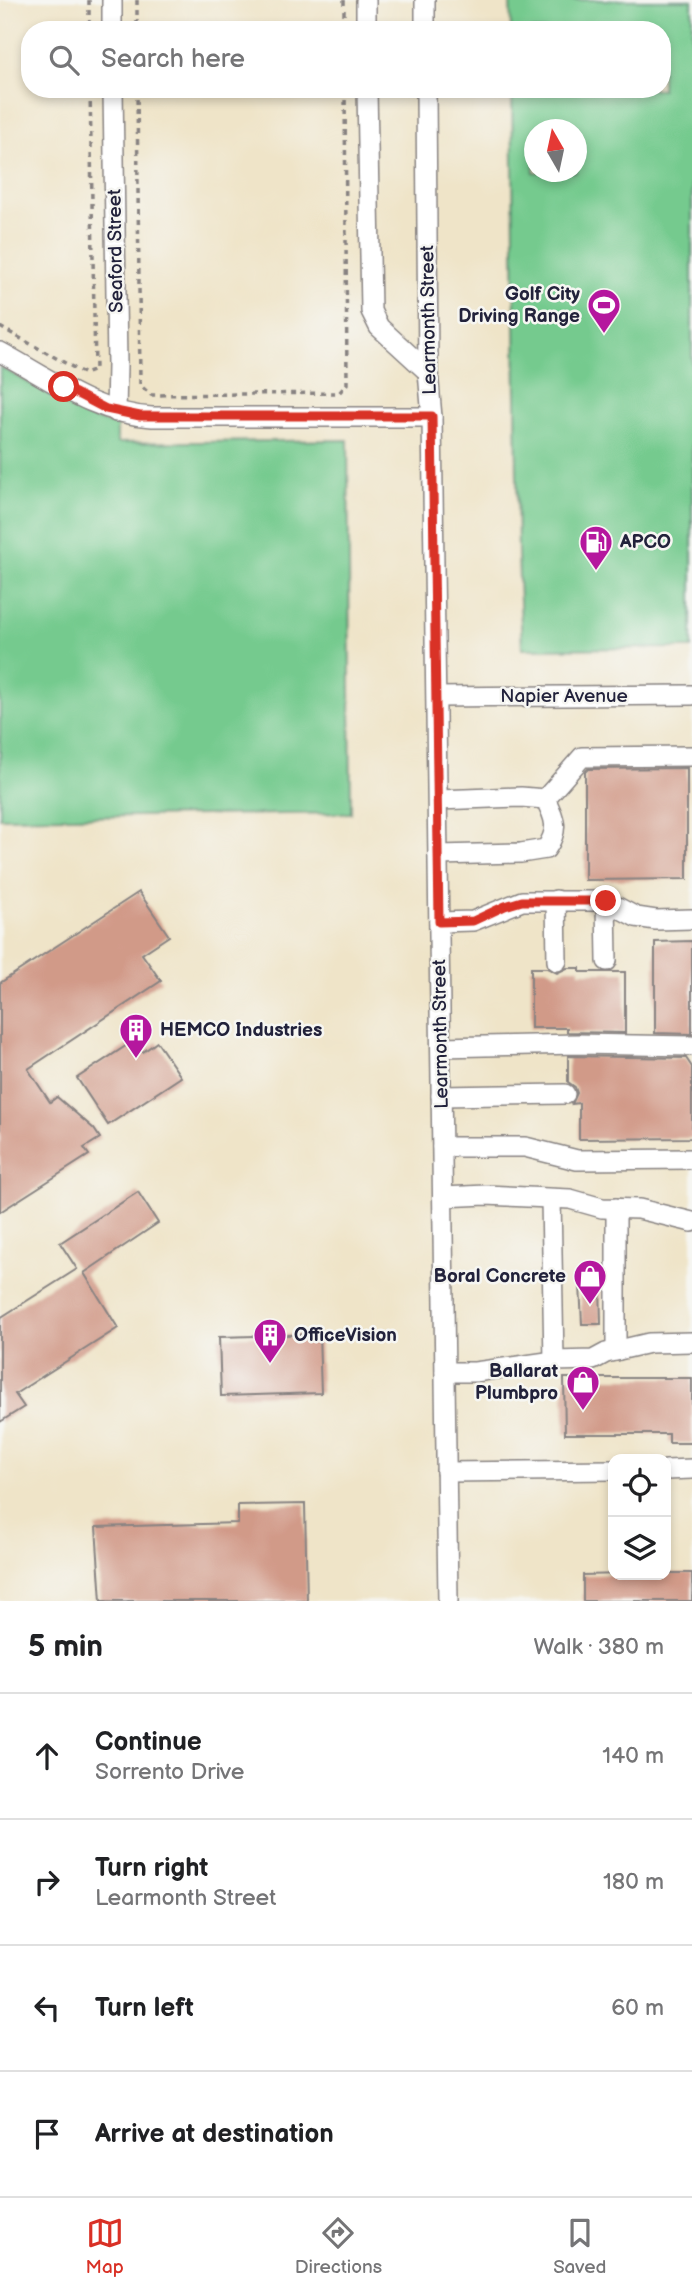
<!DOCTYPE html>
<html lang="en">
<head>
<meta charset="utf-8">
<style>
  :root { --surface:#fff; --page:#f6f6f6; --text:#202124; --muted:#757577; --line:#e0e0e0; --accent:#d93025 }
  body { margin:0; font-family:"Balsamiq Sans",sans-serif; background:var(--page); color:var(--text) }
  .controls { position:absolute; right:21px; bottom:21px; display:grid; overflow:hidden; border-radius:14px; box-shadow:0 4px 10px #0003 }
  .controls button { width:63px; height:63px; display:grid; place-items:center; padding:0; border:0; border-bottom:2px solid var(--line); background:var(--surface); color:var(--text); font:35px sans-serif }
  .compass { position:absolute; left:524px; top:119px; width:63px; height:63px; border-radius:50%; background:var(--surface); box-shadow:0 4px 10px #0003; rotate:351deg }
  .stop { position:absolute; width:21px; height:21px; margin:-16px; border:5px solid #d93025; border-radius:50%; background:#fff }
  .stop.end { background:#d93025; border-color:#fff; box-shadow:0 2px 7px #0008 }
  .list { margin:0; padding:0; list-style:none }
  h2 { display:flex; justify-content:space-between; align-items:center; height:91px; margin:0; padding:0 28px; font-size:30px }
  h2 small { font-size:23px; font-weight:400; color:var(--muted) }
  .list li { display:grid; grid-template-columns:46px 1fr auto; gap:21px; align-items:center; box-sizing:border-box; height:126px; padding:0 28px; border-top:2px solid var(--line) }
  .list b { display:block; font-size:26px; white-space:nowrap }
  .list p { margin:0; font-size:23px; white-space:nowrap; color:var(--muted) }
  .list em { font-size:23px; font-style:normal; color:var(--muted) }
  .icon { flex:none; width:38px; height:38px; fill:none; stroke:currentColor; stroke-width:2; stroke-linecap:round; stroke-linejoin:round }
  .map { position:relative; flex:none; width:692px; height:1601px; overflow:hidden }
  .search { position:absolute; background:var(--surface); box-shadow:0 4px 10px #0003; left:21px; right:21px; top:21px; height:77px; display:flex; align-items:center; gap:18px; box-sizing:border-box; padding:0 24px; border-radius:28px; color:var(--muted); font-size:26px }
  .sheet { height:595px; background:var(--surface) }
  nav { display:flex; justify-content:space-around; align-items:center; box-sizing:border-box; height:98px; border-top:2px solid var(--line); background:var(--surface); font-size:19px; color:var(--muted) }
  nav a { display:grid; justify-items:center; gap:4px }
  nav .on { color:var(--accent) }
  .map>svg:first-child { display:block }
  .green { fill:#75ca8e; stroke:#4c7664; stroke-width:2; fill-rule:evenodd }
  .building { fill:#d19a88 }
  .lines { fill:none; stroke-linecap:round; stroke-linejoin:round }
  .minor-casing { stroke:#888382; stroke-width:22 }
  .path { stroke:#888382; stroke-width:3.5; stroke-dasharray:5 5; stroke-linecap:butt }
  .minor { stroke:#fff; stroke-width:19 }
  .route { stroke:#d93025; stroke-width:9 }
  .labels { text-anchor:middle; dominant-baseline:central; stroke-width:5; stroke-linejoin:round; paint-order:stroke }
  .street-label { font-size:19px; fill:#22223b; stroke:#f6f6f2 }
  .poi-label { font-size:19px; font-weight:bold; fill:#22223b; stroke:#f6f6f2; text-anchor:end }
</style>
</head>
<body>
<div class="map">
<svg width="692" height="1601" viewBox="0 0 692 1601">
  <rect width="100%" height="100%" fill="#f6f6f2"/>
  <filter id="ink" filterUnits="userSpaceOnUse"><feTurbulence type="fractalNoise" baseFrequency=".0143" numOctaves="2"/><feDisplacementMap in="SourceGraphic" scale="14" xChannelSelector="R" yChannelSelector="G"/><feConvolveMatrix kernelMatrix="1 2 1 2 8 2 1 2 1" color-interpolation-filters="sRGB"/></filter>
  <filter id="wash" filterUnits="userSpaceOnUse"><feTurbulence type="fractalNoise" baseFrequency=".00686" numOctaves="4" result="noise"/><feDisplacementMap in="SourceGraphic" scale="28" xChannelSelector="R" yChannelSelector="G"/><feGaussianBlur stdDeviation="1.57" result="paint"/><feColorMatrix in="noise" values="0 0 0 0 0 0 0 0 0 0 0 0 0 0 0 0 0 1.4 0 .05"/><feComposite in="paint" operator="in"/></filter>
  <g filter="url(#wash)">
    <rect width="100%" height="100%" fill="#efe4c8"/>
    <!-- green -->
    <g class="green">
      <path d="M510,0h182v648l-170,1 -4,-94 -6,-466h150v-59h-151zM534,130h42v42h-42z"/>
      <path d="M0,367l97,53 20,5v18l231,-3 3,373 -351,5z"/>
    </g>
    <g id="blocks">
      <!-- building -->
      <g class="building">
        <path d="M687,768v111l-102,1v-108l3,-3z"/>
        <path d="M139,892l30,44 -27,18 19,27 -133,88 22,33 7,-5 37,32 6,9 -16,10 5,7 -89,57v-229z"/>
        <path d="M692,941v93l-37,-1v-91z"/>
        <path d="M531,968h16l10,5 10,-5h13v4h45v61l-58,-1v-4h-36z"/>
        <path d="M135,1040l8,12 14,-10 24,35 -73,48 -31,-47z"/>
        <path d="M568,1056l118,2 6,9v71l-113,1v-36l-7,1 5,-11 -2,-6 -7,-5z"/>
        <path d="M138,1192l20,31 -74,50 34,55 -103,66 9,13 -24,15v-104l77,-49 -17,-26z"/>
        <path d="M600,1284l1,40h-19l-2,-39z"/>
        <path d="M319,1334l2,59 -100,3 -2,-59z"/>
        <path d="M564,1378h128v65h-23v-9h-104z"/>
        <path d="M305,1504l2,97h-206l-5,-74 142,-4v-18z"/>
        <path d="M666,1573h26v28h-109v-26z"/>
      </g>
    </g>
  </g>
  <g filter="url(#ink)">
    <use href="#blocks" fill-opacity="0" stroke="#888382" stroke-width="2"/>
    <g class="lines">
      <defs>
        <g id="minor">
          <path d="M112,0v30"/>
          <path d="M366,0v30"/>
          <path d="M425,0v30"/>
          <path d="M113,89l4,276 -1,47"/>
          <path d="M367,89l4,222 8,16 49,45"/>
          <path d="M426,89l2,283 4,45 16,1184"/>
          <path d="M0,352c49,26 95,62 152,65h280"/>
          <path d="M437,697l255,-2"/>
          <path d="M545,799l37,-42 110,-1"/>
          <path d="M438,800l83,-3 24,2c11,20 14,31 1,50l-25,4 -83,2"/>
          <path d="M556,900l1,61"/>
          <path d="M606,901l1,60"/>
          <path d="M439,922l34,-1 49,-20h84l30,16 20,3 36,-1"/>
          <path d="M441,1047l136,-3 115,2"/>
          <path d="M441,1096l124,-2"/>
          <path d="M442,1147h83l52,13 115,-1"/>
          <path d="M443,1197l43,-2 84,4 32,9 37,1 53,13"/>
          <path d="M551,1199l3,162"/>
          <path d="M616,1351v-143"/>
          <path d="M445,1372h30l79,-11 39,-1 13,-7 43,-10 43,-1"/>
          <path d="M666,1470l26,-1"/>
          <path d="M446,1472l167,-2"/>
        </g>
      </defs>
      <!-- minor casing -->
      <use href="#minor" class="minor-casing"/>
      <!-- path -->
      <g class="path">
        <path d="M89,0v30"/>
        <path d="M137,0v30"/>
        <path d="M344,0v30"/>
        <path d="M137,89l3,296 11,10 188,-2 8,-9 -2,-295"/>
        <path d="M0,327l85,47 10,-4 -5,-281"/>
      </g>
      <!-- minor -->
      <use href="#minor" class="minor"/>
    </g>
  </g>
  <g class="lines" filter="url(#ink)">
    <!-- route -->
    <path class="route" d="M64,387l42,22 34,7h292l7,506 34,-1 32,-15 17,-5h84"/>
  </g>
  <!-- icons -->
  <defs>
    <symbol id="stadium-pin" viewBox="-11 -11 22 30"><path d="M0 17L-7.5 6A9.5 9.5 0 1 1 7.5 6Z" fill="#b5179e" stroke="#f6f6f2"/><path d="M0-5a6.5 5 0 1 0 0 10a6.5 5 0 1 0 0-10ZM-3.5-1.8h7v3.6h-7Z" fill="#fff"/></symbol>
    <symbol id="fuel-pin" viewBox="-11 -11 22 30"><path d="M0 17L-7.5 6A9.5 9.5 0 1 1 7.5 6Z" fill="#b5179e" stroke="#f6f6f2"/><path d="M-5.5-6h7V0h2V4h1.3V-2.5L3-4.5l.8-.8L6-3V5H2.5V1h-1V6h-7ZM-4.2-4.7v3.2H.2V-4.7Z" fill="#fff"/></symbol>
    <symbol id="building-pin" viewBox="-11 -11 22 30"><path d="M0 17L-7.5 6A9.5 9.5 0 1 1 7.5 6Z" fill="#b5179e" stroke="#f6f6f2"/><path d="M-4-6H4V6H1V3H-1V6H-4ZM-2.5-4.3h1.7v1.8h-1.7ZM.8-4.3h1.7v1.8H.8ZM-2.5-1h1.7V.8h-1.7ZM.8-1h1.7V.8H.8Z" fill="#fff"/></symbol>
    <symbol id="shop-pin" viewBox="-11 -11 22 30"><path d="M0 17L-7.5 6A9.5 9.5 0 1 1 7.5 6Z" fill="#b5179e" stroke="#f6f6f2"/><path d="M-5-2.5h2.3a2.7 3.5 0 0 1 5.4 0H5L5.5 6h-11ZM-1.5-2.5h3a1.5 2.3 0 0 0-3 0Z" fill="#fff"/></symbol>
  </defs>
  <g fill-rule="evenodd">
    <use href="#stadium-pin" x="585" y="286" width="38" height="52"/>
    <use href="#fuel-pin" x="577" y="523" width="38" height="52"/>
    <use href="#building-pin" x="117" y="1011" width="38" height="52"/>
    <use href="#shop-pin" x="571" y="1257" width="38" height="52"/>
    <use href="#building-pin" x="251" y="1316" width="38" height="52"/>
    <use href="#shop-pin" x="564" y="1363" width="38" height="52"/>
  </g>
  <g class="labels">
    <!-- street labels -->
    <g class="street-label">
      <text transform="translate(116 251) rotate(-91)">Seaford Street</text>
      <text transform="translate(429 320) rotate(-91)">Learmonth Street</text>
      <text x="564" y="696">Napier Avenue</text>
      <text transform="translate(441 1034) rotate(-91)">Learmonth Street</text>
    </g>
    <!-- poi labels -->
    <g class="poi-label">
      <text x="580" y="294">Golf City<tspan x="580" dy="22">Driving Range</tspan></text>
      <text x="620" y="542" text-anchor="start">APCO</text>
      <text x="160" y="1030" text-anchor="start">HEMCO Industries</text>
      <text x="566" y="1276">Boral Concrete</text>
      <text x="294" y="1335" text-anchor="start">OfficeVision</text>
      <text x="558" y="1371">Ballarat<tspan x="558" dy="22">Plumbpro</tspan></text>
    </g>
  </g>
</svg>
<div class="controls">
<button><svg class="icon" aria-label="locate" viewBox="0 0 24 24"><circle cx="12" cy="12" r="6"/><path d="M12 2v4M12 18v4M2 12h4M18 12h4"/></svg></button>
<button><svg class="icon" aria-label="layers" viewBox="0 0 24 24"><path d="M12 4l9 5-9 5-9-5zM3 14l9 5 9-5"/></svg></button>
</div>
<svg class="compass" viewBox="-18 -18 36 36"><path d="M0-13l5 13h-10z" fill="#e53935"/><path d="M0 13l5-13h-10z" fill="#757577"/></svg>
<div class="stop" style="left:64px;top:387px"></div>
<div class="stop end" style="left:606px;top:901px"></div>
<div class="search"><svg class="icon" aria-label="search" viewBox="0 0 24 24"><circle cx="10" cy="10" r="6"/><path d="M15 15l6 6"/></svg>Search here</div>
</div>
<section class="sheet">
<h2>5 min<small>Walk · 380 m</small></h2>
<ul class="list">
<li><svg class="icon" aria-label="ahead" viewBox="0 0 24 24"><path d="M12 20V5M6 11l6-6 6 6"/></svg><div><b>Continue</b><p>Sorrento Drive</p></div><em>140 m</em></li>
<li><svg class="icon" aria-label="right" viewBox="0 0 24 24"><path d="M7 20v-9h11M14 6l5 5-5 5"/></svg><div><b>Turn right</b><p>Learmonth Street</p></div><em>180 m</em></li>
<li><svg class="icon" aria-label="left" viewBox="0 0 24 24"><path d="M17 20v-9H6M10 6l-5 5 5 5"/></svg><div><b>Turn left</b></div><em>60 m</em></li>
<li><svg class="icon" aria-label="arrive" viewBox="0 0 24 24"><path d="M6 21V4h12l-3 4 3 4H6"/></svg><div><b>Arrive at destination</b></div></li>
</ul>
</section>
<nav>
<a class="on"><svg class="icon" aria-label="map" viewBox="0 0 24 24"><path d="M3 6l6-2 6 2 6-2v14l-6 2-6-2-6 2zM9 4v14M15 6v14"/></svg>Map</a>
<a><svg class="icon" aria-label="directions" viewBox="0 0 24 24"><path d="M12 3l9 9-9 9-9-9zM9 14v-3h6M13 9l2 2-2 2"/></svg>Directions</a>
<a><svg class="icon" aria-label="saved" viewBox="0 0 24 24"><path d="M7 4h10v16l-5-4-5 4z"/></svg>Saved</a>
</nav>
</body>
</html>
